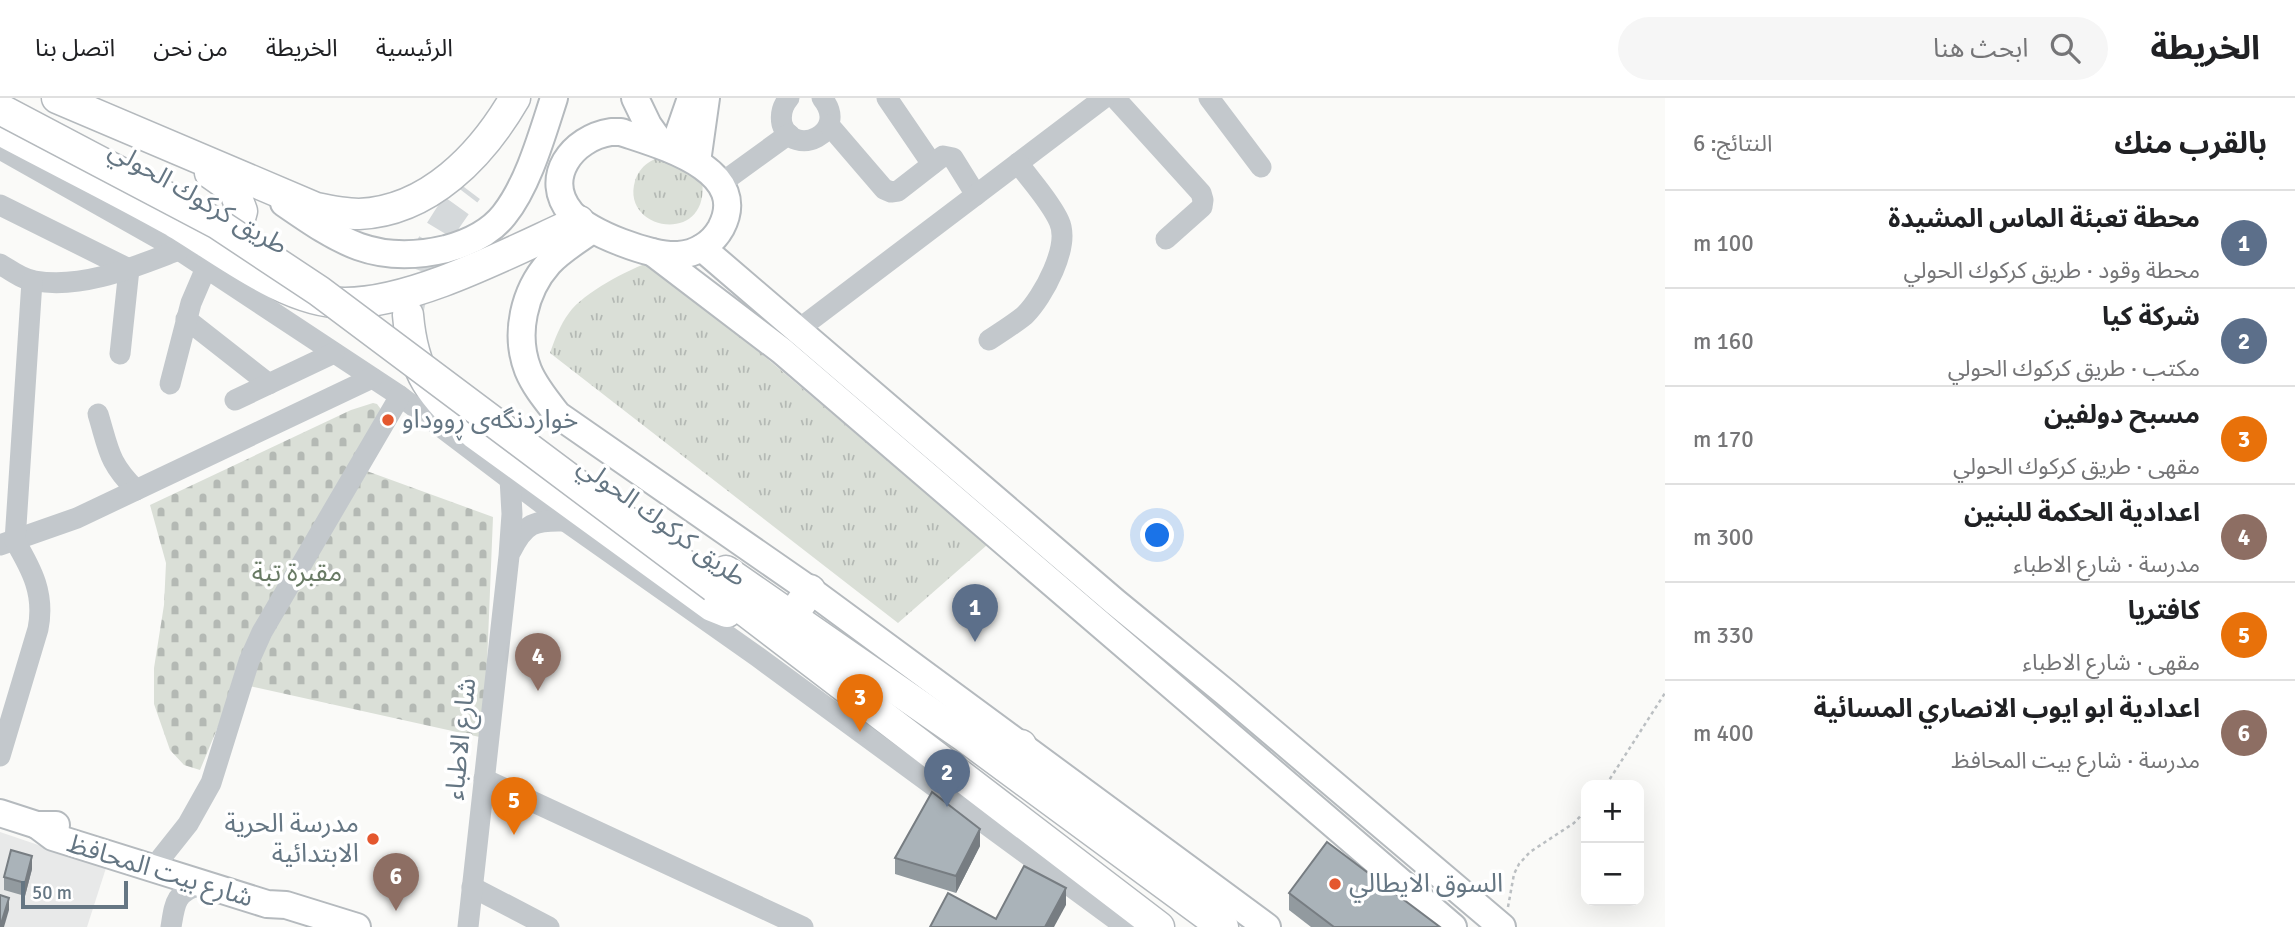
<!DOCTYPE html>
<html lang="ar">
<head>
<meta charset="utf-8">
<style>
  :root { --surface:#fff; --page:#f6f6f6; --text:#202124; --muted:#757577; --line:#e0e0e0; --accent:#e4572e }
  body { margin:0; font-family:Signika,"Noto Sans Arabic",sans-serif; background:var(--page); color:var(--text); direction:rtl }
  .controls { position:absolute; right:21px; bottom:21px; display:grid; overflow:hidden; border-radius:14px; box-shadow:0 7px 28px #0002 }
  .controls button { width:63px; height:63px; display:grid; place-items:center; padding:0; border:0; border-bottom:2px solid var(--line); background:var(--surface); color:var(--text); font:35px sans-serif }
  .scale { position:absolute; left:21px; bottom:18px; width:107px; box-sizing:border-box; padding-left:7px; border:4px solid #657683; border-top:0; font-size:19px; line-height:24px; white-space:nowrap; color:#657683; -webkit-text-stroke:5px #fff; paint-order:stroke }
  .you { position:absolute; left:1158px; top:438px; width:24px; height:24px; margin:-18px; border:5px solid #fff; border-radius:50%; background:#1a73e8; box-shadow:0 0 0 10px #1a73e833 }
  .badge { display:grid; place-items:center; width:46px; height:46px; border-radius:50%; background:var(--accent); color:#fff; font-size:23px; font-weight:700 }
  .pin { position:absolute; translate:-50% -58px; filter:drop-shadow(0 2px 4px #0008) }
  .pin::after { content:''; position:absolute; top:37px; width:24px; height:21px; background:inherit; clip-path:polygon(0 0,100% 0,50% 100%) }
  .list { margin:0; padding:0; list-style:none }
  h2 { display:flex; justify-content:space-between; align-items:center; height:91px; margin:0; padding:0 28px; font-size:30px }
  h2 small { font-size:23px; font-weight:400; color:var(--muted) }
  .list li { display:grid; grid-template-columns:46px 1fr auto; gap:21px; align-items:center; box-sizing:border-box; height:98px; padding:0 28px; border-top:2px solid var(--line) }
  .list b { display:block; font-size:26px; white-space:nowrap }
  .list p { margin:0; font-size:23px; white-space:nowrap; color:var(--muted) }
  .list em { font-size:23px; font-style:normal; color:var(--muted) }
  .icon { flex:none; width:38px; height:38px; fill:none; stroke:currentColor; stroke-width:2; stroke-linecap:round; stroke-linejoin:round }
  .map { position:relative; flex:none; width:1665px; height:829px; overflow:hidden; direction:ltr }
  header { display:flex; align-items:center; gap:42px; box-sizing:border-box; height:98px; padding:0 35px; background:var(--surface); border-bottom:2px solid var(--line) }
  header strong { font-size:33px }
  nav { display:flex; gap:38px; margin-inline-start:auto; font-size:24px }
  .search { width:490px; height:63px; background:var(--page); display:flex; align-items:center; gap:18px; box-sizing:border-box; padding:0 24px; border-radius:38px; color:var(--muted); font-size:26px }
  main { display:flex }
  aside { flex:1; background:var(--surface) }
  .map>svg:first-child { display:block }
  .built { fill:#e8e9e9 }
  .grass { fill:url(#grass-tufts) }
  .cemetery { fill:url(#cemetery-stones) }
  .lines { fill:none; stroke-linecap:round; stroke-linejoin:round }
  .highway-tunnel { stroke:#d5d9db; stroke-width:30; stroke-dasharray:30 15; stroke-linecap:butt }
  .major-casing { stroke:#b5babe; stroke-width:30 }
  .highway-casing { stroke:#b4b9bd; stroke-width:33 }
  .path { stroke:#bbbfc2; stroke-width:2.5; stroke-dasharray:3.5 3.5; stroke-linecap:butt }
  .minor { stroke:#c3c8cc; stroke-width:21 }
  .major { stroke:#fff; stroke-width:26 }
  .highway { stroke:#fff; stroke-width:30 }
  .highway-bridge-casing { stroke:#b4b9bd; stroke-width:33; stroke-linecap:butt }
  .highway-bridge { stroke:#fff; stroke-width:30 }
  .wall { fill:#929a9f }
  .shaded-wall { fill:#777d82 }
  .building { fill:#aab3b9; stroke:#777d82; stroke-width:2 }
  .poi-dot { fill:#e4572e; stroke:#fff; stroke-width:2.5 }
  .labels { text-anchor:middle; dominant-baseline:central; stroke-width:7; stroke-linejoin:round; paint-order:stroke }
  .street-label { font-size:26px; fill:#657683; stroke:#fff }
  .poi-label { font-size:26px; fill:#657683; stroke:#fff; text-anchor:start }
  .park-label { font-size:26px; fill:#687a64; stroke:#fff }
</style>
</head>
<body>
<header>
<strong>الخريطة</strong>
<div class="search"><svg class="icon" aria-label="search" viewBox="0 0 24 24"><circle cx="10" cy="10" r="6"/><path d="M15 15l6 6"/></svg>ابحث هنا</div>
<nav><a>الرئيسية</a><a>الخريطة</a><a>من نحن</a><a>اتصل بنا</a></nav>
</header>
<main>
<aside>
<h2>بالقرب منك<small>النتائج: 6</small></h2>
<ul class="list">
<li><span class="badge" style="background:#5c6f8a">1</span><div><b>محطة تعبئة الماس المشيدة</b><p>محطة وقود · طريق كركوك الحولي</p></div><em>100 m</em></li>
<li><span class="badge" style="background:#5c6f8a">2</span><div><b>شركة كيا</b><p>مكتب · طريق كركوك الحولي</p></div><em>160 m</em></li>
<li><span class="badge" style="background:#e8710a">3</span><div><b>مسبح دولفين</b><p>مقهى · طريق كركوك الحولي</p></div><em>170 m</em></li>
<li><span class="badge" style="background:#8d6e63">4</span><div><b>اعدادية الحكمة للبنين</b><p>مدرسة · شارع الاطباء</p></div><em>300 m</em></li>
<li><span class="badge" style="background:#e8710a">5</span><div><b>کافتریا</b><p>مقهى · شارع الاطباء</p></div><em>330 m</em></li>
<li><span class="badge" style="background:#8d6e63">6</span><div><b>اعدادية ابو ايوب الانصاري المسائية</b><p>مدرسة · شارع بيت المحافظ</p></div><em>400 m</em></li>
</ul>
</aside>
<div class="map">
<svg width="1665" height="829" viewBox="0 0 1665 829">
  <defs>
    <pattern id="grass-tufts" width="24" height="20" patternUnits="userSpaceOnUse" patternTransform="scale(1.75)"><rect width="24" height="20" fill="#dadfd7"/><path d="M3 7l-1-3M5 7V3M7 7l1-3M15 17l-1-3M17 17v-4M19 17l1-3" fill="none" stroke="#b4b9b4"/></pattern>
    <pattern id="cemetery-stones" width="16" height="16" patternUnits="userSpaceOnUse" patternTransform="scale(1.75)"><rect width="16" height="16" fill="#dadfd7"/><path d="M2 7V4a2 2 0 0 1 4 0v3zM10 15v-3a2 2 0 0 1 4 0v3z" fill="#b4b9b4"/></pattern>
  </defs>
  <rect width="100%" height="100%" fill="#fafaf8"/>
  <!-- built -->
  <path class="built" d="M0,734l106,36 -19,59h-87z"/>
  <!-- grass -->
  <g class="grass">
    <path d="M667,57l35,25c9,66 -82,52 -67,1 5,-16 17,-22 32,-26z"/>
    <path d="M652,163l335,284 -89,78 -348,-270c5,-14 10,-28 19,-40 15,-21 59,-43 83,-52z"/>
  </g>
  <!-- cemetery -->
  <path class="cemetery" d="M373,305l4,1 6,8 -30,54 140,51 -9,221 -248,-55 -36,87 -16,-5 -14,-15 -16,-46v-36l10,-63 2,-42 -16,-58 201,-95z"/>
  <g class="lines">
    <!-- highway-tunnel -->
    <path class="highway-tunnel" d="M408,216c8,-48 30,-85 60,-124"/>
    <defs>
      <g id="major">
        <path d="M635,0l13,27 15,21"/>
        <path d="M611,34h10c38,13 131,37 100,96 -9,16 -25,26 -43,27 -26,2 -90,-22 -107,-42 -29,-35 1,-75 40,-81z"/>
        <path d="M673,52l18,-52"/>
        <path d="M697,64l9,-64"/>
        <path d="M284,105c55,38 91,63 162,46 22,-6 43,-15 58,-34 24,-30 38,-80 50,-117"/>
        <path d="M592,132c-14,10 -31,20 -43,33 -25,28 -35,71 -21,107 7,17 19,31 30,45l252,175 457,337"/>
        <path d="M702,150l413,354 111,91 276,234"/>
        <path d="M652,154l130,99 671,576"/>
        <path d="M0,715l37,12h19"/>
        <path d="M37,727l16,12 214,67 19,1 71,22"/>
      </g>
      <g id="highway">
        <path d="M57,0l259,110c14,3 29,6 43,6 70,-3 123,-59 156,-116"/>
        <path d="M0,32c58,31 117,60 174,92 49,29 113,81 171,81 71,0 169,-53 234,-82"/>
        <path d="M204,133c17,2 34,-1 38,-20l-8,-21 -24,-17"/>
        <path d="M408,217c5,58 23,81 66,118l238,173 15,6"/>
        <path d="M726,473l239,166 258,190"/>
        <path d="M714,489l445,340"/>
        <path d="M792,518l18,-26"/>
        <path d="M1005,668l16,-21"/>
      </g>
    </defs>
    <!-- major casing -->
    <use href="#major" class="major-casing"/>
    <!-- highway casing -->
    <use href="#highway" class="highway-casing"/>
    <!-- path -->
    <g class="path">
      <path d="M1606,687l59,-92"/>
      <path d="M1508,809l6,-33 5,-10 11,-12 44,-29 12,-13"/>
    </g>
    <!-- minor -->
    <g class="minor">
      <path d="M789,0c-6,7 -9,16 -7,26 11,35 69,9 40,-26"/>
      <path d="M887,0l45,66"/>
      <path d="M1115,0l86,95 2,7 -1,7 -36,32"/>
      <path d="M1209,0l52,69"/>
      <path d="M829,27l55,64 7,3 7,-1 45,-35 10,2 23,37"/>
      <path d="M0,51l179,101 221,146 165,125 193,136 368,270"/>
      <path d="M720,86l69,-50"/>
      <path d="M0,107l129,64 -9,85"/>
      <path d="M0,166c10,6 23,16 35,17 49,8 99,-14 144,-31"/>
      <path d="M186,221l83,65"/>
      <path d="M799,231l305,-231"/>
      <path d="M989,242c12,-8 25,-16 36,-25 18,-18 46,-69 34,-94 -9,-20 -28,-40 -41,-58"/>
      <path d="M170,286l21,-81 15,-35"/>
      <path d="M235,302l99,-47"/>
      <path d="M98,316c11,36 10,48 38,76"/>
      <path d="M0,447l77,-27 295,-140"/>
      <path d="M511,453c14,-28 23,-31 54,-30"/>
      <path d="M0,658l38,-127c7,-35 -6,-59 -23,-88l17,-260"/>
      <path d="M484,681l319,148"/>
      <path d="M161,760l27,-34 23,-41 38,-122 13,-29 138,-236"/>
      <path d="M472,789l77,40"/>
      <path d="M171,829c4,-25 4,-34 30,-43"/>
      <path d="M468,829l41,-371 3,-42 -2,-36"/>
    </g>
    <!-- major -->
    <use href="#major" class="major"/>
    <!-- highway -->
    <use href="#highway" class="highway"/>
    <defs>
      <path id="highway-bridge" d="M0,11l218,115 101,67 395,296"/>
    </defs>
    <!-- highway-bridge casing -->
    <use href="#highway-bridge" class="highway-bridge-casing"/>
    <!-- highway-bridge -->
    <use href="#highway-bridge" class="highway-bridge"/>
  </g>
  <!-- wall -->
  <g class="wall">
    <path d="M980,748l-24,47 -61,-19v-16z"/>
    <path d="M32,771l-7,27 -21,-6v-13z"/>
    <path d="M1289,795l151,34h-129l-22,-17z"/>
  </g>
  <!-- shaded-wall -->
  <g class="shaded-wall">
    <path d="M980,731v17l-24,47v-17z"/>
    <path d="M32,758v13l-7,27v-13z"/>
    <path d="M1066,790v17l-12,22h-9z"/>
    <path d="M9,800v12l-5,17h-4z"/>
  </g>
  <!-- building -->
  <g class="building">
    <path d="M932,694l48,37 -24,47 -61,-18z"/>
    <path d="M1327,744l113,85h-106l-45,-34z"/>
    <path d="M11,752l21,6 -7,27 -21,-6z"/>
    <path d="M1024,768l42,22 -21,39h-115l18,-34 48,26z"/>
    <path d="M0,797l9,3 -9,29z"/>
  </g>
  <!-- markers -->
  <g class="poi-dot">
    <circle cx="388" cy="322" r="7"/>
    <circle cx="373" cy="741" r="7"/>
    <circle cx="1335" cy="786" r="7"/>
  </g>
  <g class="labels">
    <!-- street labels -->
    <g class="street-label">
      <text transform="translate(198 100) rotate(30)">طريق كركوك الحولي</text>
      <text transform="translate(662 424) rotate(36)">طريق كركوك الحولي</text>
      <text transform="translate(461 641) rotate(-84)">شارع الاطباء</text>
      <text transform="translate(160 773) rotate(17)">شارع بيت المحافظ</text>
    </g>
    <!-- poi labels -->
    <g class="poi-label">
      <text x="402" y="322">خواردنگەی ڕووداو</text>
      <text x="359" y="726" text-anchor="end">مدرسة الحرية<tspan x="359" dy="30">الابتدائية</tspan></text>
      <text x="1349" y="786">السوق الايطالي</text>
    </g>
    <!-- park labels -->
    <g class="park-label">
      <text x="297" y="475">مقبرة تبة</text>
    </g>
  </g>
</svg>
<div class="controls">
<button>+</button>
<button>−</button>
</div>
<div class="scale">50 m</div>
<div class="you"></div>
<div class="pin badge" style="left:975px;top:544px;background:#5c6f8a">1</div>
<div class="pin badge" style="left:947px;top:709px;background:#5c6f8a">2</div>
<div class="pin badge" style="left:860px;top:634px;background:#e8710a">3</div>
<div class="pin badge" style="left:538px;top:593px;background:#8d6e63">4</div>
<div class="pin badge" style="left:514px;top:737px;background:#e8710a">5</div>
<div class="pin badge" style="left:396px;top:813px;background:#8d6e63">6</div>
</div>
</main>
</body>
</html>
